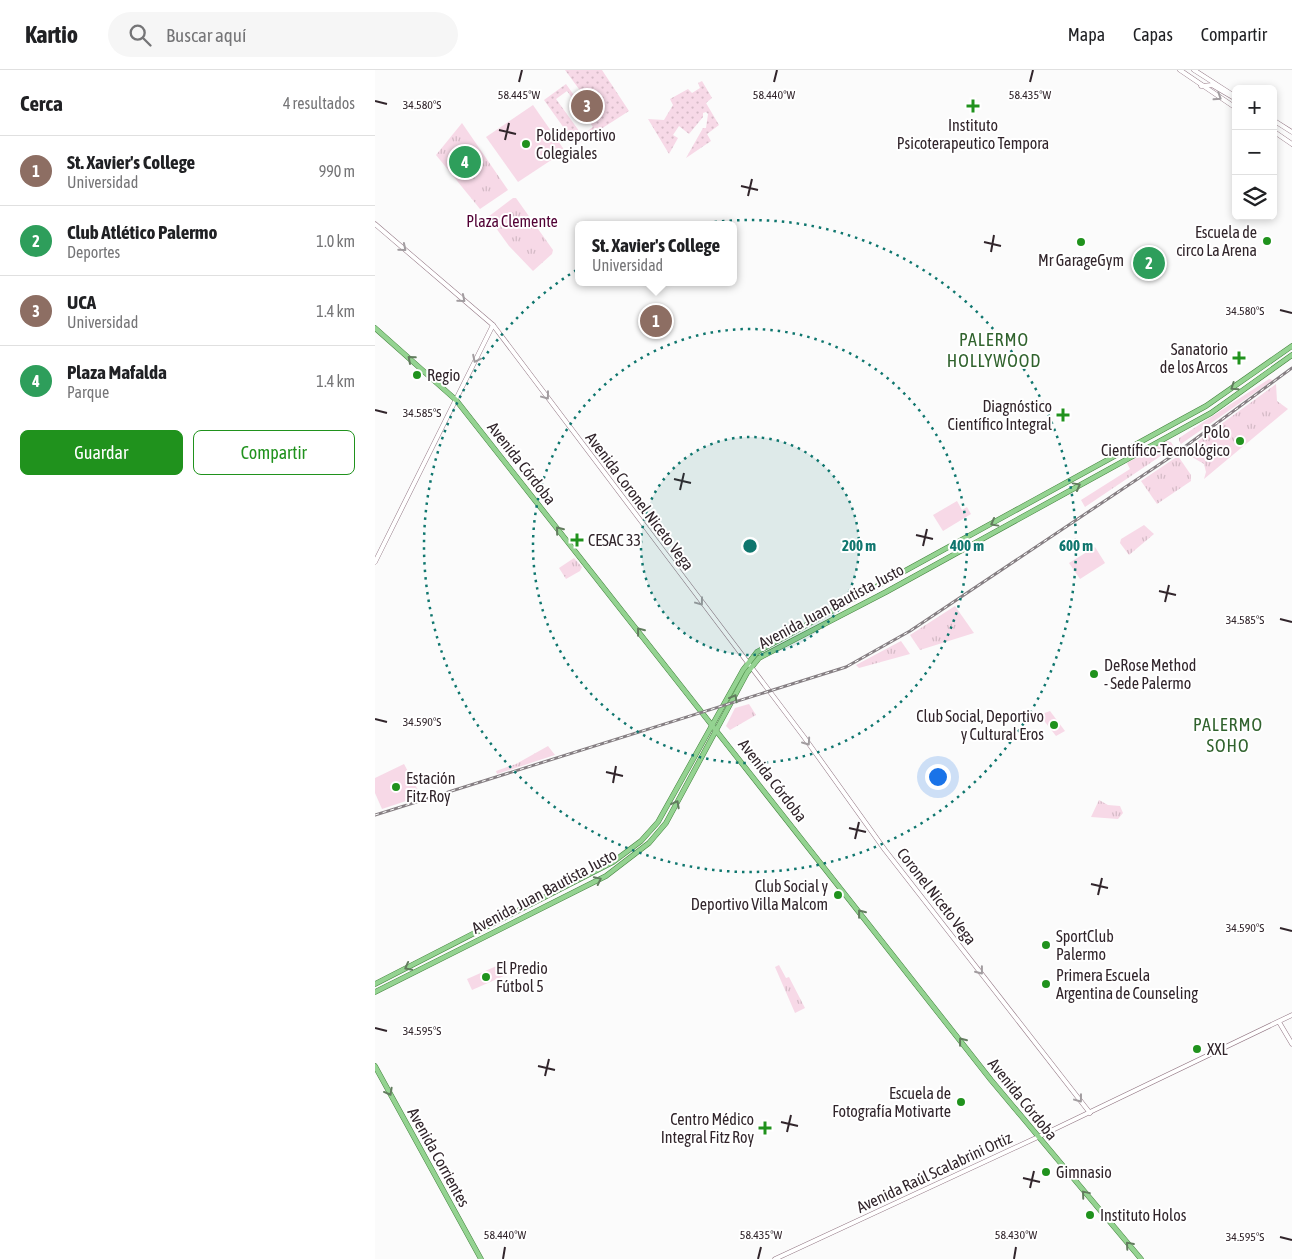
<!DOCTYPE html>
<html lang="es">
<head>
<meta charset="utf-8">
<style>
  :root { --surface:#fff; --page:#f6f6f6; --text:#202124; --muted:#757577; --line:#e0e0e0; --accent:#20921d }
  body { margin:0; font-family:"Asap Condensed",sans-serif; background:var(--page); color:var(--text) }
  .controls { position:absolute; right:15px; top:15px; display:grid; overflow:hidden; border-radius:8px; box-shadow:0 2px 8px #0003 }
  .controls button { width:45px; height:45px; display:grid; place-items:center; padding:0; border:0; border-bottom:1px solid var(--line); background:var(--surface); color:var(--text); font:25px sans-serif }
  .you { position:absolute; left:562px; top:706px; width:18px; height:18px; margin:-12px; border:4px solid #fff; border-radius:50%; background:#1a73e8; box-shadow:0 0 0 8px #1a73e833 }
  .badge { display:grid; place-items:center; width:32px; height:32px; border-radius:50%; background:var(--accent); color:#fff; font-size:16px; font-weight:700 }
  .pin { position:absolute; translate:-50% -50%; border:2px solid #fff; box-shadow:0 1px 5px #0006 }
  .popup { position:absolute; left:200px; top:151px; width:162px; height:65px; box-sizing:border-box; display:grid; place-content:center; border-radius:8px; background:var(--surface); filter:drop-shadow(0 1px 4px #0005); font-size:16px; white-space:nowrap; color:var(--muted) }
  .popup b { font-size:19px; color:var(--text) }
  .popup::after { content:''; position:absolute; left:50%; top:100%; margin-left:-10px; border:10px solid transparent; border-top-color:var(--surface) }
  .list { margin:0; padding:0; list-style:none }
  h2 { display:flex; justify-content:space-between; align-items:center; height:65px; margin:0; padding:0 20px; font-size:21px }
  h2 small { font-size:16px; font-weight:400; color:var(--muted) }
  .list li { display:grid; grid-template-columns:32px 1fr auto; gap:15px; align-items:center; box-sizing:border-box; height:70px; padding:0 20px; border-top:1px solid var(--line) }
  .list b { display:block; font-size:19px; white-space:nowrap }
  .list p { margin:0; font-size:16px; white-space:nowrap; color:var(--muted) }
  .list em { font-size:16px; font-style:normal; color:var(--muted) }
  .actions { display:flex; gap:10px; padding:15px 20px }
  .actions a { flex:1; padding:11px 0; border:1px solid var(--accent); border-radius:8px; text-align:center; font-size:18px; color:var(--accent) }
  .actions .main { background:var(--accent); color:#fff }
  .icon { flex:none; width:28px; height:28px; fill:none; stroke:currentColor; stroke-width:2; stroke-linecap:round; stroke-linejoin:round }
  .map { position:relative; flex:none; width:917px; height:1189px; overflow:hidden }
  header { display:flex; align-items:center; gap:30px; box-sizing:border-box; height:70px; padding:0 25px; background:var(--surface); border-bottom:1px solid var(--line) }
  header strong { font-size:24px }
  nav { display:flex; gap:28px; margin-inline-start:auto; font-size:18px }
  .search { width:350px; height:45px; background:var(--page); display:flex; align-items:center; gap:12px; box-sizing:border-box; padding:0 18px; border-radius:28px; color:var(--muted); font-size:19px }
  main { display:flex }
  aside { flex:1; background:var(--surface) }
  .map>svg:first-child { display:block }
  .grass { fill:url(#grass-tufts) }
  .garden { fill:url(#garden-dots); fill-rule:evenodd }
  .pitch { fill:#f7d9e7 }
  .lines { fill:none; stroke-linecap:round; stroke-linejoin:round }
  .secondary-casing { stroke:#927683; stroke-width:5 }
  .primary-casing { stroke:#43833d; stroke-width:5.5 }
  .secondary { stroke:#fff; stroke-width:4 }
  .primary { stroke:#94d391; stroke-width:4.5 }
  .rail-casing { stroke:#867f83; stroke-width:3 }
  .rail { stroke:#fff; stroke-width:1; stroke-dasharray:4; stroke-linecap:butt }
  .oneway { stroke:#a29da0 }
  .oneway2 { stroke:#627c5e }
  .ticks { fill:none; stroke:#31252b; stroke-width:2 }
  .ring { fill:none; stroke:#0f766e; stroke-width:2.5; stroke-dasharray:2.5 5 }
  .poi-dot { fill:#20921d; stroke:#fff; stroke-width:2 }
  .labels { text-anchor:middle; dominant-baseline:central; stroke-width:4; stroke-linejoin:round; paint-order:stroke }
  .poi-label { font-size:16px; fill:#31252b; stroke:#fff; text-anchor:start }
  .park-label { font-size:16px; fill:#510034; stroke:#fff }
  .street-label { font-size:16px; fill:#31252b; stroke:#fff }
  .neighbourhood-label { font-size:18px; letter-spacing:1px; fill:#31632e; stroke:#fff }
  .ticks-label { font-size:12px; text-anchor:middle; fill:#31252b; stroke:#fff; stroke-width:4; stroke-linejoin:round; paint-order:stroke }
  .centre { fill:#0f766e; stroke:#fff; stroke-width:2.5 }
  .ring-label { font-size:15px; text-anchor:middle; font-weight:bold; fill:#0f766e; stroke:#fff; stroke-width:4; stroke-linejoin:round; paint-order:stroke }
</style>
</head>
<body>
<header>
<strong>Kartio</strong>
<div class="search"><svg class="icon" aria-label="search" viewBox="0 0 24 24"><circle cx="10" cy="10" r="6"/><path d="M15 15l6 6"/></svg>Buscar aquí</div>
<nav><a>Mapa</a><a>Capas</a><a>Compartir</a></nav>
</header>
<main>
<aside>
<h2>Cerca<small>4 resultados</small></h2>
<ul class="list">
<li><span class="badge" style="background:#8d6e63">1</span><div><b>St. Xavier's College</b><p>Universidad</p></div><em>990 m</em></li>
<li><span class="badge" style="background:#2e9e5b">2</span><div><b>Club Atlético Palermo</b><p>Deportes</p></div><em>1.0 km</em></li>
<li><span class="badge" style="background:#8d6e63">3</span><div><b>UCA</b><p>Universidad</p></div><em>1.4 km</em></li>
<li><span class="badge" style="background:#2e9e5b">4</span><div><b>Plaza Mafalda</b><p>Parque</p></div><em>1.4 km</em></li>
</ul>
<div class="actions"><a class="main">Guardar</a><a>Compartir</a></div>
</aside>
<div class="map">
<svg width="917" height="1189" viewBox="0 0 917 1189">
  <defs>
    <pattern id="grass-tufts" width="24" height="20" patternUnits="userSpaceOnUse" patternTransform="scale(1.25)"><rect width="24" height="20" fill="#f7d9e7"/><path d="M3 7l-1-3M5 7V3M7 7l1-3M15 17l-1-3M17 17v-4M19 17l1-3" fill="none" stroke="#d4bac6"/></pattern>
    <pattern id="garden-dots" width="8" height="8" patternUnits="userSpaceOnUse" patternTransform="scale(1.25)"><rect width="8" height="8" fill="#f7d9e7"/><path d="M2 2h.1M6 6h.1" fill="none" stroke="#d4bac6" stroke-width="1.8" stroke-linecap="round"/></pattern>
  </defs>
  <rect width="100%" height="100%" fill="#fbfbfb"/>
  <!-- grass -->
  <g class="grass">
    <path d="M87,53l46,67 -28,19 -44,-54z"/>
    <path d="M138,128h3l37,52 -1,4 -19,17 -24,-25 -21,-29z"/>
    <path d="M894,309l4,1 -92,64 -2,-3v-3z"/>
    <path d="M901,314l1,17 11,8 -84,70 2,-7 -2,-8 -12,-7 -5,-8z"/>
    <path d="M791,371l5,1 3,5 -89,60 -4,-7 49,-31 -3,-6z"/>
    <path d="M803,386l13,19v6l-34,23 -16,-23z"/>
    <path d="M769,455l10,9 -25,21 -9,-12 1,-4z"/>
    <path d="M199,488l8,9 -2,4 -14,8 -7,-11z"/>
    <path d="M580,536l19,27 -54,17 -10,-15z"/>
    <path d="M526,571l9,13 -51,14 -3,-3z"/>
    <path d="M374,634l7,11 -26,15 -4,-4 9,-18z"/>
    <path d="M173,676l7,9 -58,19 -1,-3 20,-7z"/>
    <path d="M724,730l9,5 12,1 3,7 -5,6 -27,-2z"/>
    <path d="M404,895l7,13 3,-1 16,31 -10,5 -20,-46z"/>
  </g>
  <!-- garden -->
  <g class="garden">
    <path d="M190,0h37l27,41 -53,34 -32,-45 22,-16 15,21 6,-5zM192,21l26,36 -11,8 -26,-36z"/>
    <path d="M327,11l10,17 -6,5 13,22 -12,9 4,7 -25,17 17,-30h3l2,-14 -2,-2 -3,1v4l-14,17 -10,-8 -6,9 5,3 -9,16 -21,-35 16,1 9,-15 -3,-6 18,-10 4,4 8,-5 -2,-5z"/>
  </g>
  <!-- pitch -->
  <g class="pitch">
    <path d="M158,35l32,46 -47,31 -32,-45z"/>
    <path d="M770,178l16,25 -8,5 -16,-25z"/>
    <path d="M582,431l5,9 5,-3 4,7 -28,17 -10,-16z"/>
    <path d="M720,477l10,16 -25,16 -11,-16z"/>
    <path d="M675,641l15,20 -9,5 -14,-18v-4z"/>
    <path d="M29,694l17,32 -39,13 -7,-16v-15z"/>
    <path d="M126,894l5,11 -34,15 -5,-11z"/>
  </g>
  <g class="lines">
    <defs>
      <g id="secondary">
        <path d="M805,0l56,38"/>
        <path d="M819,0l42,27"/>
        <path d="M826,16l11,-1 24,14"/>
        <path d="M898,50l19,12"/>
        <path d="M898,61l19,13"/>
        <path d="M0,154l118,101 311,412 81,113 205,263"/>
        <path d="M0,492l118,-237"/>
        <path d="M904,952l13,22"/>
        <path d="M400,1189l263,-122 254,-122"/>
      </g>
      <g id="primary">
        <path d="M0,258l81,72 535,680 150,179"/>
        <path d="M0,914l238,-122 28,-21 17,-19 85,-152 14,-18 416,-228 33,-18 86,-60"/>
        <path d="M0,922l231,-116 43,-33 17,-20 81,-150 12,-15 127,-66 325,-179 81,-58"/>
        <path d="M0,996l106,193"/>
      </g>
    </defs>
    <!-- secondary casing -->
    <use href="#secondary" class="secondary-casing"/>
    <!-- primary casing -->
    <use href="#primary" class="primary-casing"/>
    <!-- secondary -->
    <use href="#secondary" class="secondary"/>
    <!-- primary -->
    <use href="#primary" class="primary"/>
    <defs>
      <path id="rail" d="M0,745l471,-148 64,-36 265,-177 117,-86"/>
    </defs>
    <!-- rail casing -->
    <use href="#rail" class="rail-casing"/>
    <!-- rail -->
    <use href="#rail" class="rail"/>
  </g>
  <!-- one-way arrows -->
  <defs><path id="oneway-chevron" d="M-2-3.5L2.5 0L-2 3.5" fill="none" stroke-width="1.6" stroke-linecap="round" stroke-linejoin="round" transform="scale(1.25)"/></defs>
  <g class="oneway">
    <use href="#oneway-chevron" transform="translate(843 27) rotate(33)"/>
    <use href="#oneway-chevron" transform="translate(28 178) rotate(40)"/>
    <use href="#oneway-chevron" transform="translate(87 229) rotate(40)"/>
    <use href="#oneway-chevron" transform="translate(101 289) rotate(116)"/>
    <use href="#oneway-chevron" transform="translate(171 326) rotate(53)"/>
    <use href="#oneway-chevron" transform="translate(325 532) rotate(53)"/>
    <use href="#oneway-chevron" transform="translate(432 672) rotate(55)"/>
    <use href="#oneway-chevron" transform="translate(605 901) rotate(52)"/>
    <use href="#oneway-chevron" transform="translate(704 1029) rotate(53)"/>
  </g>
  <g class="oneway2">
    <use href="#oneway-chevron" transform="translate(36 289) rotate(-139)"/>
    <use href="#oneway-chevron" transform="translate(859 317) rotate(146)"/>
    <use href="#oneway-chevron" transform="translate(702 416) rotate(-29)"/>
    <use href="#oneway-chevron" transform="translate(619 453) rotate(151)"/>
    <use href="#oneway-chevron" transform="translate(184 460) rotate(-129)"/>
    <use href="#oneway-chevron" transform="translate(265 561) rotate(-128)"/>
    <use href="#oneway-chevron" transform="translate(359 628) rotate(-61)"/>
    <use href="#oneway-chevron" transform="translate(301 734) rotate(-62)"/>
    <use href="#oneway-chevron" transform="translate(223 810) rotate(-26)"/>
    <use href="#oneway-chevron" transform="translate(486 843) rotate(-128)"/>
    <use href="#oneway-chevron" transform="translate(33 897) rotate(152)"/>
    <use href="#oneway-chevron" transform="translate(587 971) rotate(-128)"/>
    <use href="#oneway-chevron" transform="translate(14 1022) rotate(61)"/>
    <use href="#oneway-chevron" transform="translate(710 1124) rotate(-130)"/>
    <use href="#oneway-chevron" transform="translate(754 1175) rotate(-131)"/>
  </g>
  <!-- ticks -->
  <path class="ticks" d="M144,12l3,-12M399,12l3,-12M655,12l3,-12M0,31l12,3M124,60l17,4M130,70l4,-17M366,116l17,4M373,126l4,-17M609,172l17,4M616,182l3,-17M905,240l12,3M0,340l12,3M299,409l17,4M305,420l4,-17M541,465l17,4M548,476l4,-17M784,521l17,4M790,532l4,-17M905,549l12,3M0,649l12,3M231,702l17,4M238,713l3,-17M474,758l17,4M480,769l4,-17M716,814l17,4M723,825l4,-17M905,858l12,3M0,958l12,3M163,996l17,4M170,1006l4,-17M406,1052l17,4M412,1062l4,-17M648,1108l17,4M655,1118l4,-17M905,1167l12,3M128,1189l2,-12M383,1189l3,-12M639,1189l2,-12"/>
  <!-- distance rings -->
  <circle cx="375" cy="476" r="109" fill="#0f766e" fill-opacity=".12"/>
  <g class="ring">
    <circle cx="375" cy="476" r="109"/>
    <circle cx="375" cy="476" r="217"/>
    <circle cx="375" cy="476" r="326"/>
  </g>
  <!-- markers -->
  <g class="poi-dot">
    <path d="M595.5 28.5h5v5h5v5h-5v5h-5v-5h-5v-5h5z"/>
    <circle cx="151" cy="74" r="5"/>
    <circle cx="892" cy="171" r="5"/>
    <circle cx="706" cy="172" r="5"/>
    <path d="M861.5 280.5h5v5h5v5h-5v5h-5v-5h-5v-5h5z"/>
    <circle cx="42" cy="305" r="5"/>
    <path d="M685.5 337.5h5v5h5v5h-5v5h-5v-5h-5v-5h5z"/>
    <circle cx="865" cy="371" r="5"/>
    <path d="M199.5 462.5h5v5h5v5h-5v5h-5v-5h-5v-5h5z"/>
    <circle cx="719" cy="604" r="5"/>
    <circle cx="679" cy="655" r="5"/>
    <circle cx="21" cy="717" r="5"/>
    <circle cx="463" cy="825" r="5"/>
    <circle cx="671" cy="875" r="5"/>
    <circle cx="111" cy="907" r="5"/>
    <circle cx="671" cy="914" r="5"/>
    <circle cx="822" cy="979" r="5"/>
    <circle cx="586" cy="1032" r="5"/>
    <path d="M387.5 1050.5h5v5h5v5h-5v5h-5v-5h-5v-5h5z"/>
    <circle cx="671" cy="1102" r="5"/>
    <circle cx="715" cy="1145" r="5"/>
  </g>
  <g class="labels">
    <!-- poi labels -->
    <g class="poi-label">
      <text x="598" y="55" text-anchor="middle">Instituto<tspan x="598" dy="18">Psicoterapeutico Tempora</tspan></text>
      <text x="161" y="65">Polideportivo<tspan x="161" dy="18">Colegiales</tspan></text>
      <text x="882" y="162" text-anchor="end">Escuela de<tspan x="882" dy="18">circo La Arena</tspan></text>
      <text x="706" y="190" text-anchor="middle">Mr GarageGym</text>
      <text x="853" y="279" text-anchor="end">Sanatorio<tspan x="853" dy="18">de los Arcos</tspan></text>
      <text x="52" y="305">Regio</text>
      <text x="677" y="336" text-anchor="end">Diagnóstico<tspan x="677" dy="18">Científico Integral</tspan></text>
      <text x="855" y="362" text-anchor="end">Polo<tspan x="855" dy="18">Científico-Tecnológico</tspan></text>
      <text x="213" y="470">CESAC 33</text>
      <text x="729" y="595">DeRose Method<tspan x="729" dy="18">- Sede Palermo</tspan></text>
      <text x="669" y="646" text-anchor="end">Club Social, Deportivo<tspan x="669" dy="18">y Cultural Eros</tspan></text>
      <text x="31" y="708">Estación<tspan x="31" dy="18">Fitz Roy</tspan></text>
      <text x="453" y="816" text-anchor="end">Club Social y<tspan x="453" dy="18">Deportivo Villa Malcom</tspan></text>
      <text x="681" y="866">SportClub<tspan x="681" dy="18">Palermo</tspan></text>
      <text x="121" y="898">El Predio<tspan x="121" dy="18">Fútbol 5</tspan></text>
      <text x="681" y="905">Primera Escuela<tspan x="681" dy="18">Argentina de Counseling</tspan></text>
      <text x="832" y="979">XXL</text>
      <text x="576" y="1023" text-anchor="end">Escuela de<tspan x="576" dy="18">Fotografía Motivarte</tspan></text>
      <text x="379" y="1049" text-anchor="end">Centro Médico<tspan x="379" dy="18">Integral Fitz Roy</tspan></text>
      <text x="681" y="1102">Gimnasio</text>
      <text x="725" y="1145">Instituto Holos</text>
    </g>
    <!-- park labels -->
    <g class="park-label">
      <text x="137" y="151">Plaza Clemente</text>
    </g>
    <!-- street labels -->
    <g class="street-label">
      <text transform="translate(147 393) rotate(52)">Avenida Córdoba</text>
      <text transform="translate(265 431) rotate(53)">Avenida Coronel Niceto Vega</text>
      <text transform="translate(456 536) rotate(-28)">Avenida Juan Bautista Justo</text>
      <text transform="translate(398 710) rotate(52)">Avenida Córdoba</text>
      <text transform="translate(169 821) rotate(-28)">Avenida Juan Bautista Justo</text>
      <text transform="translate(562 826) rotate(52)">Coronel Niceto Vega</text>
      <text transform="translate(648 1029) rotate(51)">Avenida Córdoba</text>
      <text transform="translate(64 1087) rotate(61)">Avenida Corrientes</text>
      <text transform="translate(559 1102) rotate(-25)">Avenida Raúl Scalabrini Ortiz</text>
    </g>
    <!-- neighbourhood labels -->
    <g class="neighbourhood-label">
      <text x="619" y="269">PALERMO<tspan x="619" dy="21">HOLLYWOOD</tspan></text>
      <text x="853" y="654">PALERMO<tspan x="853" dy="21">SOHO</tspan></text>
    </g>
  </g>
  <g class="ticks-label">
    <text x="399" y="29">58.440°W</text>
    <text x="655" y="29">58.435°W</text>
    <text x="144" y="29">58.445°W</text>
    <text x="47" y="39">34.580°S</text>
    <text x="870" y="245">34.580°S</text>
    <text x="47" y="347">34.585°S</text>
    <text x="870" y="554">34.585°S</text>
    <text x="47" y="656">34.590°S</text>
    <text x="870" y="862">34.590°S</text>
    <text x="47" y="965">34.595°S</text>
    <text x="130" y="1169">58.440°W</text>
    <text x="386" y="1169">58.435°W</text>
    <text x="641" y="1169">58.430°W</text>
    <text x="870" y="1171">34.595°S</text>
  </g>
  <circle cx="375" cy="476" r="8" class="centre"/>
  <g class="ring-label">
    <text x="484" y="481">200 m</text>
    <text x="592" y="481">400 m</text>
    <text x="701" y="481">600 m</text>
  </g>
</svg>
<div class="controls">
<button>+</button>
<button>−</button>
<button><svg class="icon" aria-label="layers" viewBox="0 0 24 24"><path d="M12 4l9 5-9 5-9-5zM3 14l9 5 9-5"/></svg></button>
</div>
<div class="you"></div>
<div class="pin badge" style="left:281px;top:251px;background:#8d6e63">1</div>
<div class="popup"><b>St. Xavier's College</b>Universidad</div>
<div class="pin badge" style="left:774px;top:193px;background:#2e9e5b">2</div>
<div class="pin badge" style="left:212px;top:36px;background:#8d6e63">3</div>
<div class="pin badge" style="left:90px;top:92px;background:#2e9e5b">4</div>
</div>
</main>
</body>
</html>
